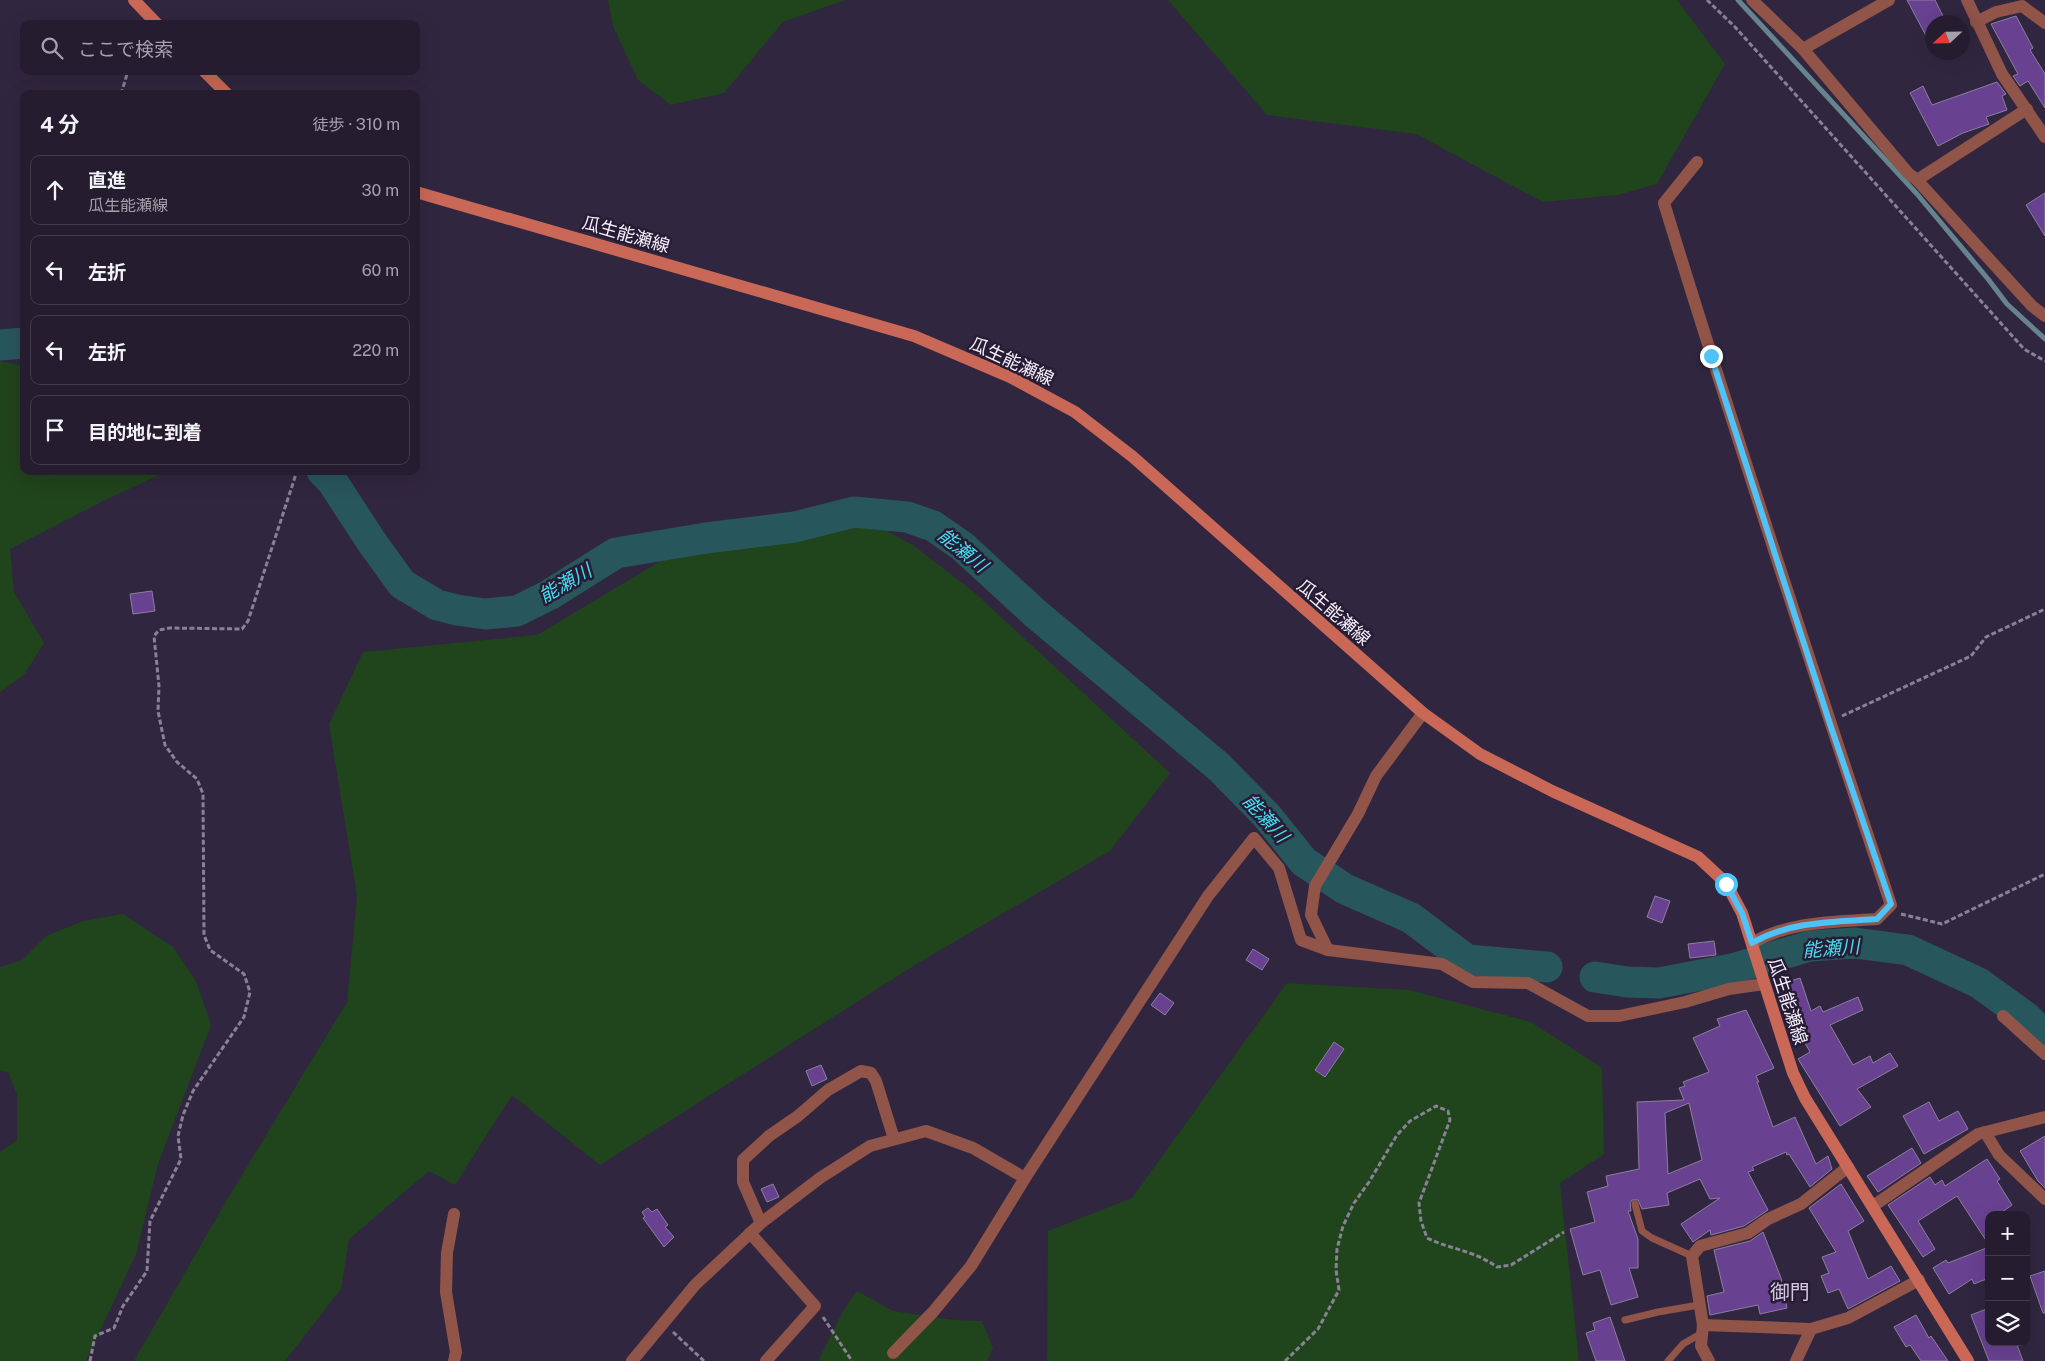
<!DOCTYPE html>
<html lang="ja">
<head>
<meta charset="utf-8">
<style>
  :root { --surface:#251c2f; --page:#31293b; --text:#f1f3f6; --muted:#a3a1aa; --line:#423a4b }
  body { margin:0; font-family:"Public Sans","Noto Sans JP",sans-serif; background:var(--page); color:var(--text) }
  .controls { position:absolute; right:15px; bottom:15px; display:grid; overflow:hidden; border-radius:10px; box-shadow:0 5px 20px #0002 }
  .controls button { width:45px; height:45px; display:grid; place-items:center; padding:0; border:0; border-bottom:1px solid var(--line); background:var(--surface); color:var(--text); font:25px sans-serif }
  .compass { position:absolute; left:1925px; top:15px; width:45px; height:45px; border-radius:50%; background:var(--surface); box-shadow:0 5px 20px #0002; rotate:248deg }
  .stop { position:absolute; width:15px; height:15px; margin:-11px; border:4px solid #4fc3f7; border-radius:50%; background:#fff }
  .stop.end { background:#4fc3f7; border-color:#fff; box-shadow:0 1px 5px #0008 }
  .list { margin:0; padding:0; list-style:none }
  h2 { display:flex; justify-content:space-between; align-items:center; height:65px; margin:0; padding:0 20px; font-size:21px }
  h2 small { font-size:16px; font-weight:400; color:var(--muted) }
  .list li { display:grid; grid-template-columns:32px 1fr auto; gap:15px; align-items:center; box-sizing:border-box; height:70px; margin:0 10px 10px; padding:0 10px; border:1px solid var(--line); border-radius:10px }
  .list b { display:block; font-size:19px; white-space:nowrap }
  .list p { margin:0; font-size:16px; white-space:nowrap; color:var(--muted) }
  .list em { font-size:16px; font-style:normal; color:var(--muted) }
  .icon { flex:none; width:28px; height:28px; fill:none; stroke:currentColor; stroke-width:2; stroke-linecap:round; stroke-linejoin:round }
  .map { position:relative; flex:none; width:2045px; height:1361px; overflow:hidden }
  .search { position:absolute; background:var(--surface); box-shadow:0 5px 20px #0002; left:20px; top:20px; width:400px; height:55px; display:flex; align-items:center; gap:12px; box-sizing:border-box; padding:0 18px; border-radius:10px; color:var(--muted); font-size:19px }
  .panel { position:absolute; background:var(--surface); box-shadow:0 5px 20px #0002; left:20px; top:90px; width:400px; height:385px; border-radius:10px }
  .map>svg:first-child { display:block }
  .green { fill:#20441b }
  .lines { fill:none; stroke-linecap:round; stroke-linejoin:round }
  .stream { stroke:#66848d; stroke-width:5 }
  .river { stroke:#28565d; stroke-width:31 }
  .building { fill:#684291; stroke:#8b7f9d; fill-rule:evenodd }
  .path { stroke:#898195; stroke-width:3; stroke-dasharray:5 2.5; stroke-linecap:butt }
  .lane { stroke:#915448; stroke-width:7 }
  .street { stroke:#915448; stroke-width:12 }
  .secondary { stroke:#c96856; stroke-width:12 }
  .route { stroke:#4fc3f7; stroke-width:6 }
  .labels { text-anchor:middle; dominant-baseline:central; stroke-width:5; stroke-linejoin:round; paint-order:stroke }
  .street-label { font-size:18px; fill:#f5f0fd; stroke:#271c34 }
  .water-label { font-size:19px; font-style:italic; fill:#45def1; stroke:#271c34 }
  .quarter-label { font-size:20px; fill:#d3c6e6; stroke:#271c34 }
</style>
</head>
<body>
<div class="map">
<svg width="2045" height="1361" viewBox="0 0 2045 1361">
  <rect width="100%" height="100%" fill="#31263f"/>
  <!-- green -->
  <g class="green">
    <path d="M608,0h237l-62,22 -59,71 -53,12 -33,-25 -25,-54z"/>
    <path d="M1168,0h509l48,64 -68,120 -39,11 -75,7 -127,-68 -149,-19z"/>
    <path d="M0,361l24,5v105h135v4l-54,25 -95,49 4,43 30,51 -20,32 -24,17z"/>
    <path d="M865,519l48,26 62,48 195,180 -60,78 -187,109 -323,205 -88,-70 -57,90 -26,-14 -80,68 -8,50 -56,72h-151l94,-163 119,-196 10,-106 -28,-172 34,-72 174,-17 162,-97z"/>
    <path d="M123,914l50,33 23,34 15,44 -53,139 -22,90 -50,107h-86v-209l17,-12v-45l-9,-23 -8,-1v-104l22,-7 24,-24 37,-15z"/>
    <path d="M1287,983l122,7 122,32 71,46 2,86 -44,29 19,178h-532l1,-130 84,-33z"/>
    <path d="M857,1291l36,20 61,9 28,1 11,27 -6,13h-169l25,-50z"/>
  </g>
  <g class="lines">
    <!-- stream -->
    <path class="stream" d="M1738,0l179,194 71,85 19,25 38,35"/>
    <!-- river -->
    <g class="river">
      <path d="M0,345l24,-2"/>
      <path d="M322,471l10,10 39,60 31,43 35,21 20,5 28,4 32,-3 32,-16 67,-42 90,-15 89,-11 59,-15 53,5 26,9 29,20 74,68 183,153 48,49 37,46 41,27 66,29 56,42 80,7"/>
      <path d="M1595,977l32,5 32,1 73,-14 78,-23 45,-3 53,7 71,33 47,34 19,19"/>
    </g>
  </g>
  <!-- building -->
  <g class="building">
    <path d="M1907,0h28l11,22h-14v25z"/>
    <path d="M2016,16l17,32 -3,2 15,24v34l-17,-27 -8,5 -7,-10 5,-2 -27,-50z"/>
    <path d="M1997,82l9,12 -4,2 5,14 -21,7 3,7 -26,9 -25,13 -28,-53 13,-7 9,19z"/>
    <path d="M2045,193v43l-19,-31z"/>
    <path d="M152,591l3,20 -22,3 -3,-20z"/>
    <path d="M1655,896l15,5 -8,22 -15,-6z"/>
    <path d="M1714,941l2,14 -26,3 -2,-14z"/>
    <path d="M1253,949l16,10 -7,11 -16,-10z"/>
    <path d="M1800,978l11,33 9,-5 3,6 35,-15 5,13 -33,15 23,40 17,-9 3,7 17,-10 8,13 -41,23 14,18 -31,19 -42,-67 12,-7 -21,-38h-1l-10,-29z"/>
    <path d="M1160,993l14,10 -9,12 -14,-10z"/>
    <path d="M1746,1010l28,58 -18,8 3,6h-2l16,45 22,-10 21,47 12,-8 4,13 -22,18 -21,-33 -2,1 -1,-3 -34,15 2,3 -6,2 20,38 -24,16 -33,9 -1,-5 -17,12 -12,-18 39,-26 -10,1 -10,-20 -33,14 2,12 -27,4 -4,-9h-6l-2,3 1,8h-3l10,28v29h-9l9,29 -27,8 -11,-35 -17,5 -13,-46 25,-7 -8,-30 21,-6 -2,-10 33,-7 -2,-67 47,-2 -5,-12 6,-2 -2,-4 26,-10 -16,-34 27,-12 -3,-7zM1689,1103l13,57 -34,14 -3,-61z"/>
    <path d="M1334,1042l10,7 -19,28 -10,-7z"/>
    <path d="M821,1065l6,14 -15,7 -6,-15z"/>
    <path d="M1929,1102l10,19 19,-10 10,18 -44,25 -21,-38z"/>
    <path d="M2045,1136v52l-7,-7 -18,-30z"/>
    <path d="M1912,1148l9,15 -43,29 -11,-16z"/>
    <path d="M1987,1159l13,20 -3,2 15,24 -14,10h-9v30l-32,-49 -39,25 17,28 -12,8 -35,-52 42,-28 5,8 7,-5 3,6z"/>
    <path d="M773,1184l6,13 -12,5 -6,-13z"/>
    <path d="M1841,1184l23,37 -16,10 20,48 23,-13 9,15 -52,28 -9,-20 -11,4 -7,-17 8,-3 -7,-16 14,-5 -27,-44z"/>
    <path d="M648,1208l4,4 5,-3 11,16 -3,2 9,10 -10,10 -21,-29 2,-1 -3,-5z"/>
    <path d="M1763,1232l18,46 6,30 -27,6 -2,-9 -48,10 -3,-19 17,-4 -10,-42 36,-9z"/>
    <path d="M1989,1247v31l-15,6 -2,-5 -23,15 -16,-26 13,-8 2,3z"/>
    <path d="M2045,1271v42h-2l-13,-37z"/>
    <path d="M1989,1308v34h27l7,19h-34l-18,-46z"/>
    <path d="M1916,1315l13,23 2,-2 17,25h-27l-11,-16 -4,2 -12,-20z"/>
    <path d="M1610,1317l15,44h-29l-10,-28 9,-3 -2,-7z"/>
  </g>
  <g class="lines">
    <!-- path -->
    <g class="path">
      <path d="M1707,0l28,27 289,322 21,12"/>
      <path d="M121,94l7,-23"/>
      <path d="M1842,716l129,-60 15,-19 59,-28"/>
      <path d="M1901,914l41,10 103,-50"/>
      <path d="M823,1317l29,44"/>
      <path d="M673,1332l31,29"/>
      <path d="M90,1361l5,-25 19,-8 9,-22 24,-35 3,-50 31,-62 -3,-23 5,-21 10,-24 51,-74 6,-25 -6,-18 -34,-24 -6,-15 -1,-141 -6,-15 -20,-17 -12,-17 -7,-34 1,-25 -5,-50 5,-6 11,-2 72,1 6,-8 49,-150"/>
      <path d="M1285,1361l33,-32 21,-39 -3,-20 1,-21 6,-23 11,-23 15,-21 28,-47 13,-14 26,-15 12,5 2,9 -31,83 2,18 6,17c25,12 46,12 70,29l14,-2 53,-33"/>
    </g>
    <!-- lane -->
    <g class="lane">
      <path d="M1635,1204l7,27 10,7 40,18"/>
      <path d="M1625,1320l33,-8 41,-7"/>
      <path d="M1668,1361l15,-17 19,-11"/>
    </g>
    <!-- street -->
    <g class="street">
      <path d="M1752,0l51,49 105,124 9,7 115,126 13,10"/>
      <path d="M1967,0l35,74 43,63"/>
      <path d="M1976,22l20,-10 26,-6 23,17"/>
      <path d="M1803,49l86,-49"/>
      <path d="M1697,162l-33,41c72,235 149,468 227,702l-14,14c-43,3 -87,2 -125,24"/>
      <path d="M1917,180l110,-71"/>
      <path d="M1328,950l-17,-35 4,-29 43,-72 18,-38 47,-63"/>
      <path d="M2003,1016l42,38"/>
      <path d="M1985,1132l14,23 46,44"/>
      <path d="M1873,1206l105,-72 67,-17"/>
      <path d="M454,1214l-7,39 -1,39 10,60 -2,9"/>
      <path d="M761,1223l-18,-41v-22l26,-24 29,-20 30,-26 33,-19 10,2 5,8 18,58"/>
      <path d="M750,1233l65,73 -49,55"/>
      <path d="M1703,1325l-11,-69 8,-10 48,-13 20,-14 33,-15 47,-37"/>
      <path d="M893,1353l40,-41 38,-46 54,-88"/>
      <path d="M632,1361l63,-76 66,-62 59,-45 50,-32 56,-15 47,17 52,30 183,-282 46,-58 25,30 22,72 27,10 114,14 31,18 55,1 60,33h31l66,-14 44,-13 35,-5"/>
      <path d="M1709,1361l-8,-15 2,-21 108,4 37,-11 71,-38"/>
      <path d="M1796,1361l15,-32"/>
    </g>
    <!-- secondary -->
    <g class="secondary">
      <path d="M134,0l23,24"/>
      <path d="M204,71l23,23"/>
      <path d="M416,192l498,144 96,41 65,35 58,45 290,256 57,41 72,37 146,66 28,26 16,30 51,160 12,25 163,263"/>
    </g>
  </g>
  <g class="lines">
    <!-- route -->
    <path class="route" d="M1711,356l118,365 62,183 -14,15c-43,3 -87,2 -125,24l-10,-30 -16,-29"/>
  </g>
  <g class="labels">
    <!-- street labels -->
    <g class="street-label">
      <text transform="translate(626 234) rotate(16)">瓜生能瀬線</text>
      <text transform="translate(1012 361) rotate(25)">瓜生能瀬線</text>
      <text transform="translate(1334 612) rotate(41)">瓜生能瀬線</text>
      <text transform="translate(1788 1001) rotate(72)">瓜生能瀬線</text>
    </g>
    <!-- water labels -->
    <g class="water-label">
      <text transform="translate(963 550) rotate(39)">能瀬川</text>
      <text transform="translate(565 583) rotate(-30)">能瀬川</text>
      <text transform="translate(1266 818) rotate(48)">能瀬川</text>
      <text transform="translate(1831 948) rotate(-4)">能瀬川</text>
    </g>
    <!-- quarter labels -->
    <g class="quarter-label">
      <text x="1790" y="1292">御門</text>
    </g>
  </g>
</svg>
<div class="controls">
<button>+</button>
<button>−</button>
<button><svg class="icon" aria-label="layers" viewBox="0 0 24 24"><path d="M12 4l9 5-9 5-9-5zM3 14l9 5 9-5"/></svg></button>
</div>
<svg class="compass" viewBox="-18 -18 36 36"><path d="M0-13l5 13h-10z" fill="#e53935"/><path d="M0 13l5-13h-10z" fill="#a3a1aa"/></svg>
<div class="stop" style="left:1726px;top:884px"></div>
<div class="stop end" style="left:1711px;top:356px"></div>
<div class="search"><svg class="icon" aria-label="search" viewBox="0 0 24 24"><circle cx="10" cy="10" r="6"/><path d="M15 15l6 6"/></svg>ここで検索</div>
<section class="panel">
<h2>4 分<small>徒歩 · 310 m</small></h2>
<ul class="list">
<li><svg class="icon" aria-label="ahead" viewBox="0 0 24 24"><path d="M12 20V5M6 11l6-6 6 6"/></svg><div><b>直進</b><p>瓜生能瀬線</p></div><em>30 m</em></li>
<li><svg class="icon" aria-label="left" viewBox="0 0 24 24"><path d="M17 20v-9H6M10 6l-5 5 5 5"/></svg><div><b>左折</b></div><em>60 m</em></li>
<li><svg class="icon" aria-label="left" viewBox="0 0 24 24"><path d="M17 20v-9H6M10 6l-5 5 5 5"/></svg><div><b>左折</b></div><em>220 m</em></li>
<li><svg class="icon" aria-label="arrive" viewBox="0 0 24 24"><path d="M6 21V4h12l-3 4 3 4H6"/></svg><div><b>目的地に到着</b></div></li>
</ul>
</section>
</div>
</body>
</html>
